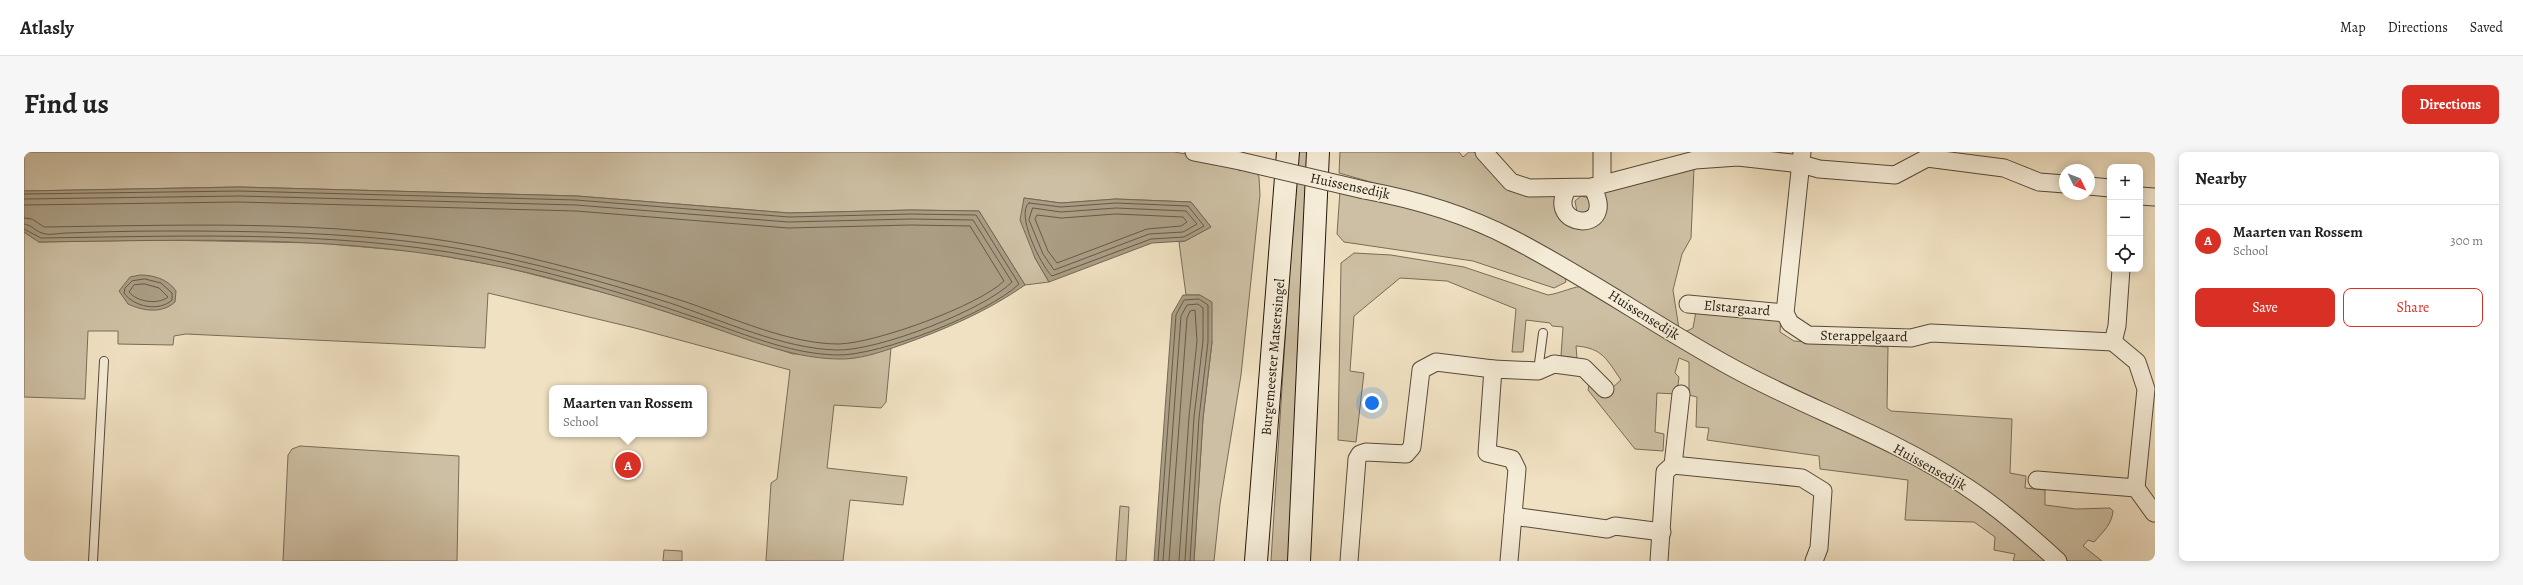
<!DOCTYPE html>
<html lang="en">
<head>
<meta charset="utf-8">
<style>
  :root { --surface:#fff; --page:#f6f6f6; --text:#222; --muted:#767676; --line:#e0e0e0; --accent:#d93025 }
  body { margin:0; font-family:Alegreya,serif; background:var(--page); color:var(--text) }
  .controls { position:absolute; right:12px; top:12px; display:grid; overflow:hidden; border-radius:8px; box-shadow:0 2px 10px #0003 }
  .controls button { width:36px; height:36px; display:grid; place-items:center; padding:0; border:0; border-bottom:1px solid var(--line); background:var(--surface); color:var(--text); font:20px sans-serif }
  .compass { position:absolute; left:2035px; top:12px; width:36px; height:36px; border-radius:50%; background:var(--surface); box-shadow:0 2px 10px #0003; rotate:133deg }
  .you { position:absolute; left:1348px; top:251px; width:14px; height:14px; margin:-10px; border:3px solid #fff; border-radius:50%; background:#1a73e8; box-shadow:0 0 0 6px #1a73e833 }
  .badge { display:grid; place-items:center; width:26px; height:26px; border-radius:50%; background:var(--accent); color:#fff; font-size:13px; font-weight:700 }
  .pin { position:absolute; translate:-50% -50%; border:2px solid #fff; box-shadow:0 1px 4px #0006 }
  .popup { position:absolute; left:525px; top:233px; width:158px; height:52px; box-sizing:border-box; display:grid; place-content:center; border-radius:8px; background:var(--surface); filter:drop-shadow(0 1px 3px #0005); font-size:13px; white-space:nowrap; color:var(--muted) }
  .popup b { font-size:15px; color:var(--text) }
  .popup::after { content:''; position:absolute; left:50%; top:100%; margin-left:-8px; border:8px solid transparent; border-top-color:var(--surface) }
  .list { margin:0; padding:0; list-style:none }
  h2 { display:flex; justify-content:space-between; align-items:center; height:52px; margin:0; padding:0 16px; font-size:17px }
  h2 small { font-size:13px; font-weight:400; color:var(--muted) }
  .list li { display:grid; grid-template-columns:26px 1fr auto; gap:12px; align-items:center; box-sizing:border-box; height:72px; padding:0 16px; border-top:1px solid var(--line) }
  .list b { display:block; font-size:15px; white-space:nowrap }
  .list p { margin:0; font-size:13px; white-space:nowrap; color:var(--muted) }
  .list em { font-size:13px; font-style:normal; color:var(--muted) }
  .actions { display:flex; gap:8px; padding:12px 16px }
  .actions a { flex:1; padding:9px 0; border:1px solid var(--accent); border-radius:8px; text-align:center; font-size:14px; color:var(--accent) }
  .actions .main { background:var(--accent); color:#fff }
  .icon { flex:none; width:22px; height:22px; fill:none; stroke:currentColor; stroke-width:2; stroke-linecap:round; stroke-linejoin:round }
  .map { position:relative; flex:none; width:2131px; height:409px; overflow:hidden; border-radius:8px }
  header { display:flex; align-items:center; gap:24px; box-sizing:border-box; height:56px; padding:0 20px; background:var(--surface); border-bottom:1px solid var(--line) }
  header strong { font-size:19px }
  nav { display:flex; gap:22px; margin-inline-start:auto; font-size:14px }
  .intro { display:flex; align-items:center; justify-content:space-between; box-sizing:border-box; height:96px; padding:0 24px }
  h1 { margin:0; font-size:28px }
  .button { padding:10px 18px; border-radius:8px; background:var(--accent); color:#fff; font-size:14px; font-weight:700 }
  main { display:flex; gap:24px; padding:0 24px }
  aside { flex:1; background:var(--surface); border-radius:8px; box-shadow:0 2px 10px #0003 }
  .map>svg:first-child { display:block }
  .green { fill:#cdbfa3; stroke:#786c58 }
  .water { fill:#aa9d84; stroke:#746854 }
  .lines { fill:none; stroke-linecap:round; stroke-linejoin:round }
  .shore { stroke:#665a48; stroke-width:1 }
  .service-casing { stroke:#564a3a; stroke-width:10 }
  .minor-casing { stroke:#564a3a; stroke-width:19 }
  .secondary-casing { stroke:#23180c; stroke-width:24 }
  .service { stroke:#f5ecd7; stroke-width:8 }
  .minor { stroke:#f5ecd7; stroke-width:17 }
  .secondary { stroke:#f5ecd7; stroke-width:22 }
  .minor-bridge-casing { stroke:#564a3a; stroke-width:19; stroke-linecap:butt }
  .minor-bridge { stroke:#f5ecd7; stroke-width:17 }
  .labels { text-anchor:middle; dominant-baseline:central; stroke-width:3; stroke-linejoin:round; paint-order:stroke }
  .street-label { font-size:14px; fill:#23180c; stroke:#f5ecd7 }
</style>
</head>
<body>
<header>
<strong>Atlasly</strong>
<nav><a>Map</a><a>Directions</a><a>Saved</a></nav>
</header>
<div class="intro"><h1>Find us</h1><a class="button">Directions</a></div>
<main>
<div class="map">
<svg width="2131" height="409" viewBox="0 0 2131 409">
  <rect width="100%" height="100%" fill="#f0e1c2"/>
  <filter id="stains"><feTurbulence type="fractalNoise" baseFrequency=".005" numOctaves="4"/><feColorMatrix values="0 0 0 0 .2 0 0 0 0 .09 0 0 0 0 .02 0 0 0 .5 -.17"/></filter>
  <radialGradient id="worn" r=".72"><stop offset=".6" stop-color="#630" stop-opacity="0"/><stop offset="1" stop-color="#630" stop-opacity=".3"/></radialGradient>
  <!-- green -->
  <g class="green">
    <path d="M0,0h1150l37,6 44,11 4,8 1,18 -19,180 -21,129 -6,57h-20l9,-143 9,-76 -12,-47h-14l-7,-53 6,-1 26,-14 -20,-25 -75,-3 -55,4 -37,-5 11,60 14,24 -24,3 -46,-74 -68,-1 -122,3 -212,-17 -338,-9 -215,4z"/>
    <path d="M1273,0h13l-20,409h-19z"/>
    <path d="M1316,0h119l4,5 6,-5h5l17,17 70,27 -1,16 43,6 4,-14 -3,-11 5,-6 85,-19 -3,70 -9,16 -9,36 6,39 -221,-122 -119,-34z"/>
    <path d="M1316,39l29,5 104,29 91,46 2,11 -12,6 -81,-27 -129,-19 -7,-8z"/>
    <path d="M1557,44l9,2 -1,15 -12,-1 -2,-11z"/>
    <path d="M0,80l15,10 121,-2 158,3 103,9 83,15 121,31 168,56 91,-4 7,-2 -5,54 -5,6 -47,-3 -7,63 80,9 -4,28 -53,-5 -7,61h-77l5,-78 6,-4 13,-109 -155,-42 -147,-35 -3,55 -299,-14 -12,2 -1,9 -55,-1v-13h-30l-3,68 -61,-2z"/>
    <path d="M1330,101l37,2 73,12 84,28c14,-2 25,-9 38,-9l386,211 78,64h-37l2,-7 -21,-4 1,-13 -21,-15 -69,-2 3,-40 -88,-11 -1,-13 -112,-16 2,-12 -13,-1 1,-30 -8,-2v-33l-10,-4 -4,15 4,4 -2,17 -20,-1 -2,39 9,2 -1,17 -28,-2 -47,-59 2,-10 14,15 17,-15c-14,-20 -18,-32 -45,-34l1,12 -16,-2 2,-29 -11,-1 -2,-3 -24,-3 -3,32h-11l4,-43 -69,-28 -47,-3 -46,38 -4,55 14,2 -8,69 -18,-2 3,-177z"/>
    <path d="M1672,159l85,4 -1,17 14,9 94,6 -1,61 4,3 121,8 -2,54 16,3 -1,12 20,2v15l31,4 34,-1 3,3c-1,13 -10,21 -19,31l-6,-2 -5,6 19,15h-34l-41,-37 -342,-192 8,-4z"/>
    <path d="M276,294l159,10 -2,105h-174l5,-106 4,-6z"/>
    <path d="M1096,354l9,1 -3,54h-10z"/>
    <path d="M640,398l18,1v10h-19z"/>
  </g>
  <!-- water -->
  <g class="water">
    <path d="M215,35l338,9 212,17 122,-3 68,1 46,74c-39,27 -79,44 -124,60 -20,7 -42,15 -64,14 -49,-1 -97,-23 -143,-38 -63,-21 -126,-40 -192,-54 -151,-33 -309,-27 -463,-25l-15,-10v-41z"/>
    <path d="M1000,46l37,5 55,-4 75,3 20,25 -26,14 -33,2 -103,39 -14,-24 -15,-38z"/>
    <path d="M116,123c13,0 28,4 36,16l-1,11c-13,12 -32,9 -47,2l-9,-13 11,-14z"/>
    <path d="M1159,143h17l12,7v40l-9,76 -9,143h-40l18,-247z"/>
  </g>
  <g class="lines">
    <!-- shore -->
    <g class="shore">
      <path d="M0,42l215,-3 337,9 213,17 122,-3 65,1 43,69c-30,29 -139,72 -182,71 -50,-1 -99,-24 -146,-39 -61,-21 -123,-39 -185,-53 -152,-34 -311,-27 -465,-25l-17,-9"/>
      <path d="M0,47l215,-3 337,9 212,17 123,-3 62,1 39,62c-28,28 -134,69 -175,68 -53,-1 -116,-30 -167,-47 -68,-22 -138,-41 -209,-54 -99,-17 -201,-18 -301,-18 -31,0 -62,1 -93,2 -7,0 -19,3 -25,0 -7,-2 -10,-8 -18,-9"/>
      <path d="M1005,51l32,4 55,-4 72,3 16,20 -20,11 -33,2 -99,37c-11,-10 -37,-63 -23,-73z"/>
      <path d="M0,53l215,-3 337,9 212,17 123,-3 59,1 34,55c-26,25 -128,62 -165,63 -50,0 -106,-26 -153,-42 -58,-19 -117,-35 -177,-49 -151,-35 -311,-28 -465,-26l-12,-8 -8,-1"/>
      <path d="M1009,56l28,4 55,-4 70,3 11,13 -14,8 -34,2 -95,36 -11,-16 -14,-34z"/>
      <path d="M1092,62l67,3 4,5 -6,4 -34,3 -90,34 -9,-12 -13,-32 2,-4 24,3z"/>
      <path d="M121,127l16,4 11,10v7c-13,12 -38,7 -48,-7l1,-5 7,-7z"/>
      <path d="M121,132l14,4 9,9c-10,8 -31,5 -39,-5l5,-7z"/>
      <path d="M1134,409l18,-246 8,-15 15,-1 9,6v37l-9,76 -9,143"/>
      <path d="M1139,409l18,-245 6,-11 11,-1 5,4v33l-9,76 -9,144"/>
      <path d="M1145,409l18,-243 3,-7 5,-1 2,31 -8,76 -10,144"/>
    </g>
    <defs>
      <g id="service">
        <path d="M1514,219l5,-38"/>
        <path d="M69,409l11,-200"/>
      </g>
      <g id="minor">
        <path d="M1170,0l46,9"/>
        <path d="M1460,0l27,30 18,6 63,-1 103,-27 43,-3 63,7 18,5 76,6 32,-17 77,10 35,14 26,2"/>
        <path d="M1778,0l-17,161 5,10 18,12 103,3 20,-5 182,9"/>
        <path d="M1578,32v-32"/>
        <path d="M2065,34l21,2"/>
        <path d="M1544,36c-25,40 52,48 24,-1"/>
        <path d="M1340,38c49,9 101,24 147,48 76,39 145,88 220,129 76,42 162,70 234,119 34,22 63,48 93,75"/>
        <path d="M2116,44l15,1"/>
        <path d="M1664,152l97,9"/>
        <path d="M2089,190l4,-16 4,-57"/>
        <path d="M1649,313l129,13 21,13 -4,57 -5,13"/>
        <path d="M2013,328l99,8 10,-99 -9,-27 -24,-20"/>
        <path d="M2112,336l18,25"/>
        <path d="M1489,364l94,13 8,-3 47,6"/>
        <path d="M1325,409l8,-102 3,-5 6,-2 40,2 6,-7 9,-77 15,-8 57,7"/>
        <path d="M1485,409l8,-92 -5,-10 -25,-6 6,-84 45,2 16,-7 30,4 21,21"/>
        <path d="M1635,409l6,-89 8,-7 8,-71"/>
      </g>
      <g id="secondary">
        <path d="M1232,409l32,-409"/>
        <path d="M1275,409l19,-409"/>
      </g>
    </defs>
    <!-- service casing -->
    <use href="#service" class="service-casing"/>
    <!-- minor casing -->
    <use href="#minor" class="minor-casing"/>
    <!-- secondary casing -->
    <use href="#secondary" class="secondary-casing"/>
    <!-- service -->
    <use href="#service" class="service"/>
    <!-- minor -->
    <use href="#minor" class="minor"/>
    <!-- secondary -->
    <use href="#secondary" class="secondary"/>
    <defs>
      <path id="minor-bridge" d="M1216,9l124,29"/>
    </defs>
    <!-- minor-bridge casing -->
    <use href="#minor-bridge" class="minor-bridge-casing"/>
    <!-- minor-bridge -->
    <use href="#minor-bridge" class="minor-bridge"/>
  </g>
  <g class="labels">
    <!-- street labels -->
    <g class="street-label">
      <text transform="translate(1326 34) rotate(12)">Huissensedijk</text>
      <text transform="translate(1713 156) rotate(5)">Elstargaard</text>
      <text transform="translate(1620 163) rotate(32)">Huissensedijk</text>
      <text transform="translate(1840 184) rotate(1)">Sterappelgaard</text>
      <text transform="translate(1249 205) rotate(-85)">Burgemeester Matsersingel</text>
      <text transform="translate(1906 315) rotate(29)">Huissensedijk</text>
    </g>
  </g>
  <rect width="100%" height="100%" filter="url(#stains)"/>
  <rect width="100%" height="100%" fill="url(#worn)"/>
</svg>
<div class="controls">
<button>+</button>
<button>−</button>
<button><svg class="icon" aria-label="locate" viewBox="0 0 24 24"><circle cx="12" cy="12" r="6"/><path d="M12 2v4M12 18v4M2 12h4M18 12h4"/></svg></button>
</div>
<svg class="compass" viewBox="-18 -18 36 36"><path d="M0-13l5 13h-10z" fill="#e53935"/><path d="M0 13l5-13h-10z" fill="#767676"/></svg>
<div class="you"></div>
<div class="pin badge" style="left:604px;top:313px">A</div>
<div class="popup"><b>Maarten van Rossem</b>School</div>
</div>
<aside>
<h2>Nearby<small></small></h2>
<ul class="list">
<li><span class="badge">A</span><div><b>Maarten van Rossem</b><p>School</p></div><em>300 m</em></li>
</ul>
<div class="actions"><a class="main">Save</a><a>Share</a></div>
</aside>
</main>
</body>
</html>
